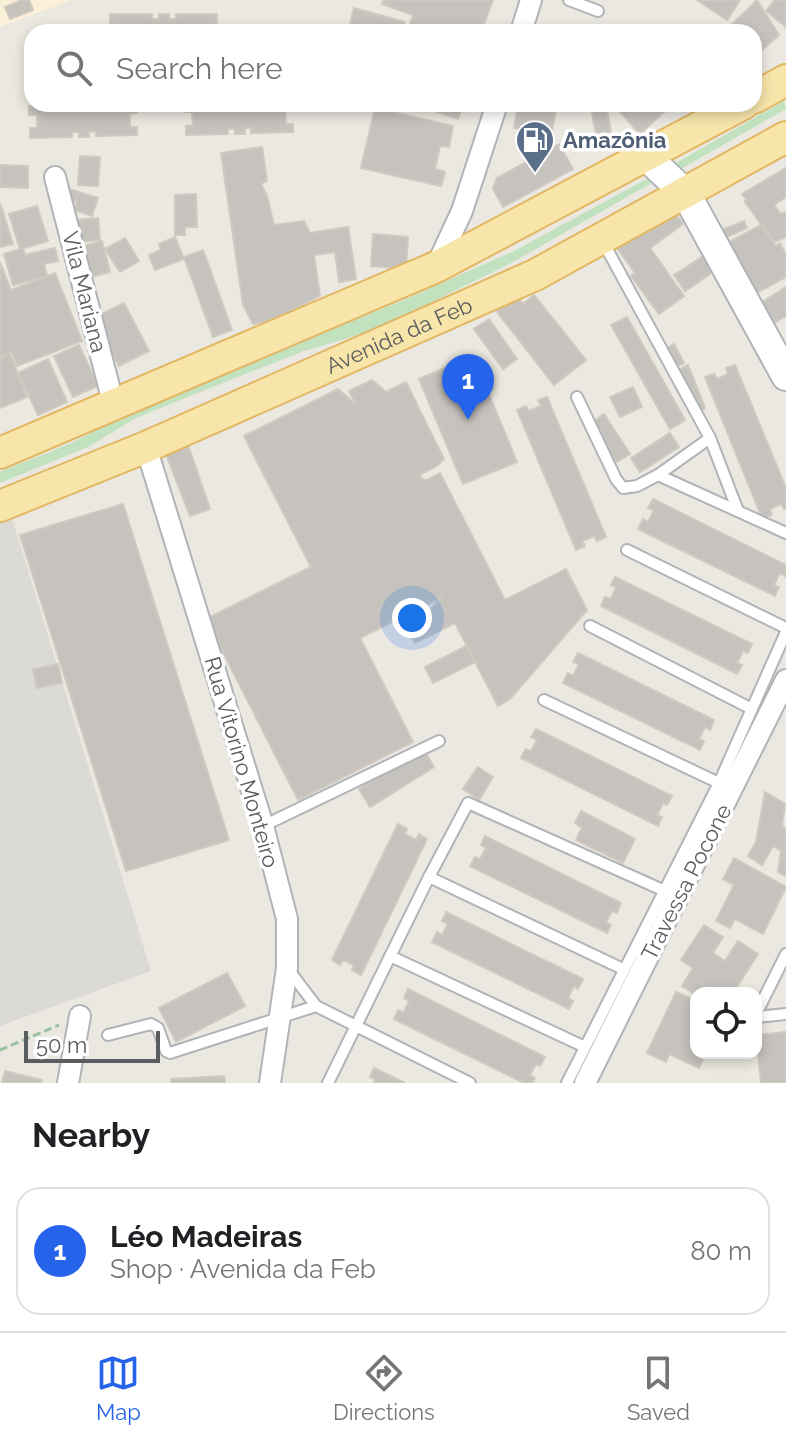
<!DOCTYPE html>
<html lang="en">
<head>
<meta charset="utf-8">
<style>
  :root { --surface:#fff; --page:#f2f2f2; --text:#202124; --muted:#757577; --line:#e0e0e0; --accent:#2563eb }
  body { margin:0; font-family:Raleway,sans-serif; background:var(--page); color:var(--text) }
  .controls { position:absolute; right:24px; bottom:24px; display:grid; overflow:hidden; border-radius:16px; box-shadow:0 4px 12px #0003 }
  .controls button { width:72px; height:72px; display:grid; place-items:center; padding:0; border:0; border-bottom:2px solid var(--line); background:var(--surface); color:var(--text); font:40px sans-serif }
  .scale { position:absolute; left:24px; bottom:20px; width:136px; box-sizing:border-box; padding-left:8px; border:4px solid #595d60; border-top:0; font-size:22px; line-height:28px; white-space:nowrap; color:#595d60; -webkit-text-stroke:6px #fff; paint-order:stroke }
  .you { position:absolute; left:412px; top:618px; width:28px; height:28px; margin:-20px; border:6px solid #fff; border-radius:50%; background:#1a73e8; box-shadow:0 0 0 12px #1a73e833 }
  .badge { display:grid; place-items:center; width:52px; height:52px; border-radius:50%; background:var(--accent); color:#fff; font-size:26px; font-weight:700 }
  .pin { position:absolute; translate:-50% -66px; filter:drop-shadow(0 2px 4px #0008) }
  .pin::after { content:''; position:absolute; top:42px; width:28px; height:24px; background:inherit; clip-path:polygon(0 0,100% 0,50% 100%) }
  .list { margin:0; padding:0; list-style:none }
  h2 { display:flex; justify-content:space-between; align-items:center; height:104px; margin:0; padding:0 32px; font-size:34px }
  h2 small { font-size:26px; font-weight:400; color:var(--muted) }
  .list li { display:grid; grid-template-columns:52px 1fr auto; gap:24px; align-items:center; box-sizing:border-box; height:128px; margin:0 16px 16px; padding:0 16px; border:2px solid var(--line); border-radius:24px }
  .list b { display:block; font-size:30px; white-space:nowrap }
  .list p { margin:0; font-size:26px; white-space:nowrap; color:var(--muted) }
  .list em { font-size:26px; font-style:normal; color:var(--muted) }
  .icon { flex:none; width:44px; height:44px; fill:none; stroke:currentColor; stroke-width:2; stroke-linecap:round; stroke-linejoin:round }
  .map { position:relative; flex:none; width:786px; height:1083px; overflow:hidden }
  .search { position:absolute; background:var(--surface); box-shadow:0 4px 12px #0003; left:24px; right:24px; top:24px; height:88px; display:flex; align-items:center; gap:20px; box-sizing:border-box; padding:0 28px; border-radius:24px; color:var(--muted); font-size:30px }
  .sheet { height:248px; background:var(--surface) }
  nav { display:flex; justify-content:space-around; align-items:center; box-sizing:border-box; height:112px; border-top:2px solid var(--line); background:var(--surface); font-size:22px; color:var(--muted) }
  nav a { display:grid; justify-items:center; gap:4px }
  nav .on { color:var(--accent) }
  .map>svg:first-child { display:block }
  .commercial { fill:#faefd7 }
  .industrial { fill:#dcdad5 }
  .green { fill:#c1e1bf }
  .building { fill:#c6c3be; stroke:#cfc9c0; stroke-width:2 }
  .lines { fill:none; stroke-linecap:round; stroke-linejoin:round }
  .lane-casing { stroke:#b1b4b7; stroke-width:14 }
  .street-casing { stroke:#b1b4b7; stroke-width:24 }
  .secondary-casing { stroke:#b0b4b7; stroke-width:32 }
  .primary-casing { stroke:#e3b762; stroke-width:34 }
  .path { stroke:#9ac1a2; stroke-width:3; stroke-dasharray:8 4; stroke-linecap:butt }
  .lane { stroke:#fff; stroke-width:10 }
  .street { stroke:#fff; stroke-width:20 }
  .secondary { stroke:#fff; stroke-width:28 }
  .primary { stroke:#f7e5aa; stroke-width:30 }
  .labels { text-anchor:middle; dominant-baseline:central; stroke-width:7; stroke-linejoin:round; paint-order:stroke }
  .service-label { font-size:22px; font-weight:bold; fill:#4e5e75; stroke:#fff; text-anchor:start }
  .street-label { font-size:22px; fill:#595d60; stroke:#fff }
</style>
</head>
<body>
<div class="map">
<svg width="786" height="1083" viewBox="0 0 786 1083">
  <rect width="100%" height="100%" fill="#ebe8e1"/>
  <!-- commercial -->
  <path class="commercial" d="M0,0h72l-72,27z"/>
  <!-- industrial -->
  <path class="industrial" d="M11,515l140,456 -151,55v-507z"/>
  <!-- green -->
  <g class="green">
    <path d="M784,101l2,8 -107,61 -3,-7z"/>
    <path d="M652,176l5,4 -146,83 -136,67 -74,22 -116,46 -49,20 -48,29 -88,36v-11l74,-30 62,-34 261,-105 119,-53z"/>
  </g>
  <!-- building -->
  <g class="building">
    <path d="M22,0h7l4,10 -23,9 -5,-12z"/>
    <path d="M384,0h109l-12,32h-74l6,-17 -31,-11z"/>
    <path d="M697,0h43l-13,20z"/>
    <path d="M757,0l22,35 -16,14 -7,14 -2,-31h-30z"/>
    <path d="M775,0h11v27l-20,-16z"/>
    <path d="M354,8l51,14 -3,10h-54z"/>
    <path d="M110,14h42v5h7v-5h10v5h7v-5h41v9h-6v9h-94v-9l-7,1z"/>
    <path d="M95,104h41l1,9 -7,1v13h7v8l-41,1v-5l-7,1v5h-10v-5h-7v5l-42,1v-10h7v-13h-8v-9l43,-1 -1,5h24z"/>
    <path d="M185,104h42v3h24v-3h41v6h-7l1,14h7v8l-42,1v-5h-6v6h-10l-1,-5h-6v5l-42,1v-9l7,-1 -1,-13h-7z"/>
    <path d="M413,104h50l-5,15z"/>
    <path d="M518,104h39l-8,43 -13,-2 2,-13 -24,-4z"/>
    <path d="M613,104h60l-33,30z"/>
    <path d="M606,105l5,27 -15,3 -5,-27z"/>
    <path d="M375,108l78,18 -4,21 -9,-1 -5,23 10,3 -4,14 -80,-18z"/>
    <path d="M559,144l14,25 -70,38 -10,-18 4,-11z"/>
    <path d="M262,147l5,34 -6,3 6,12 7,29 30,-4 6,12 38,-6 8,52 -17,3 -4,-30 -21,3 6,41 -50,25 -17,3 -10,-19 -22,-152z"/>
    <path d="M80,156l20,1 -2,29 -20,-1z"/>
    <path d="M0,165l28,1v22l-28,-1z"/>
    <path d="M786,168v29l-12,8 7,9 5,-2v25l-12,5 -29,-40 1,-3 -4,-5z"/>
    <path d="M66,188l32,10 -6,18 -18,-6 3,-8 -14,-4z"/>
    <path d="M196,194l1,33h-12v8h-10v-40z"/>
    <path d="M0,203l13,41 -13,3z"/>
    <path d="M37,206l11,35 -28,8 -11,-35z"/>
    <path d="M673,210l10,14 -33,24 34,48 -25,18 -28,-38 4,-3 -17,-24z"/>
    <path d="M98,218l2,22 -22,2 -2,-22z"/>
    <path d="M744,221l3,7 -20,9 -3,-8z"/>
    <path d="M761,225l15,21 4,-3 6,12v22l-30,16 -27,-51z"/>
    <path d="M373,234l35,3 -2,32 -35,-3z"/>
    <path d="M175,237l9,22 -29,11 -6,-15 12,-5 -2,-6z"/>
    <path d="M125,238l14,23 -19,11 -15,-23z"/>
    <path d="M102,241l8,31 -24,6 -9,-30z"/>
    <path d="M23,248l2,7 30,-7 3,13 -14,3 3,12 -34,9 -9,-31z"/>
    <path d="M203,250l29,80 -19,7 -29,-80z"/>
    <path d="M705,255l11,15 -31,21 -11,-16z"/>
    <path d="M0,262l11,28 44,-17 27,68 -65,25 -5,-14 -12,4z"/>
    <path d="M786,287v29l-12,7 -13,-20z"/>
    <path d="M514,292l9,12 11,-9 52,65 -32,25 -60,-77z"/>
    <path d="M124,303l25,48 -30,15 -25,-48z"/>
    <path d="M627,317l58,103 -15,9 -59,-104z"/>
    <path d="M489,319l28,40 -14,10 -29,-40z"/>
    <path d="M674,344l10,19 -10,5 -9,-19z"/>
    <path d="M79,345l19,41 -25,11 -19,-41z"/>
    <path d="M10,354l17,43 -27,11v-50z"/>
    <path d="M473,356l44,106 -54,22 -44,-105z"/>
    <path d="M48,359l19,43 -29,13 -20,-42z"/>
    <path d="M688,365l17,43 -6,5 -24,-41z"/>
    <path d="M735,365l51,123v20l-2,1 -3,-5 -11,5 2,6 -10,3 -57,-141 9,-3 3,5 11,-5 -2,-6z"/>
    <path d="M372,380l14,12 20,-10 38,77 -7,7 -18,9 6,6 15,-8 65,127 61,-31 21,41 -77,89 -12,7 -43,-83 -40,20 -11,-20 26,-13 12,-13 -82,41 53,104 -115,58 -92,-181 105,-52 -67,-131 94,-47 18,16 -7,-14z"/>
    <path d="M633,387l9,20 -22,10 -10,-20z"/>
    <path d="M547,397l59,140 -9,4 -3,-5 -12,5 3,5 -9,4 -59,-140 9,-4 3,5 12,-5 -3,-6z"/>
    <path d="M604,414l26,40 -13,8 -25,-39z"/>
    <path d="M670,433l9,14 -39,25 -9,-14z"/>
    <path d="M187,442l23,67 -20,7 -26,-67z"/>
    <path d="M653,499l133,66 -1,11 -5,-3 -6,12 5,2 -4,9 -137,-67 5,-10 5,3 6,-12 -6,-2z"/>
    <path d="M123,504l106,336 -103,31 -106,-336z"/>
    <path d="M615,577l137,67 -4,9 -5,-2 -6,12 5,2 -5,9 -136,-68 4,-9 6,2 5,-11 -5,-3z"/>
    <path d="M466,646l9,16 -42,21 -8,-16z"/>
    <path d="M578,653l136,67 -4,10 -5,-3 -6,12 5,2 -4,9 -137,-67 5,-10 5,3 6,-12 -6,-2z"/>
    <path d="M58,664l4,19 -25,5 -4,-19z"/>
    <path d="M536,729l136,67 -5,9 -4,-2 -6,12 5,2 -4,9 -137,-68 5,-9 5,2 6,-11 -6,-3z"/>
    <path d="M423,749l11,18 -64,40 -11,-18z"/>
    <path d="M478,767l15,10 -14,23 -16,-11z"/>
    <path d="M765,792l20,12 -3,22 4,3v47l-8,-4 3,-21 -8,-5 -11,19 -14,-9 8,-14z"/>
    <path d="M581,811l54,28 -12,24 -47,-23 6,-12 -7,-5z"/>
    <path d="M398,824l9,5 -2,5 11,6 3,-6 8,5 -66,136 -9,-5 2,-5 -11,-5 -3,5 -8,-5z"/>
    <path d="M485,836l136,67 -4,10 -5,-2 -6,11 5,3 -4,8 -137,-67 5,-9 5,2 6,-11 -5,-3z"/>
    <path d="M734,858l52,29 -23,47 -28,-15 -5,9 -14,-7 18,-36 -11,-6z"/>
    <path d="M446,912l137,67 -5,10 -4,-3 -6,12 5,3 -4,8 -137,-67 5,-10 5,3 6,-11 -6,-3z"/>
    <path d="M704,925l19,12 -10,16 12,8 13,-20 20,13 -25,39h-37v2l-14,-9 11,-18 -12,-8z"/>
    <path d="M227,973l18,33 -69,36 -17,-34z"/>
    <path d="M408,989l137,68 -5,9 -4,-2 -6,11 5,3 -3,5h-8l-130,-64 4,-9 6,2 5,-11 -5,-3z"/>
    <path d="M676,992l20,9v52h10l-7,15 -30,-14 -3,8 -19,-9z"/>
    <path d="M786,1032v51h-25l-5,-48z"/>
    <path d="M374,1068l31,15h-31l1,-4 -5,-2z"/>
    <path d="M5,1071l37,9 -1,3h-39z"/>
    <path d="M224,1076l1,7h-54v-4z"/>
  </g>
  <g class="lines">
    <defs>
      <g id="lane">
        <path d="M569,0l29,11"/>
        <path d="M602,240l108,198 -52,37 128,58"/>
        <path d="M577,397l39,82 7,9 14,-2 21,-11"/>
        <path d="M710,438l28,73"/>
        <path d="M627,550l159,78"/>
        <path d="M590,626l162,83"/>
        <path d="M544,700l175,83"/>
        <path d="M263,826l176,-85"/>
        <path d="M429,877l194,92"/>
        <path d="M390,956l195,91"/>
        <path d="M288,969l28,37 154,77"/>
        <path d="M756,1014l30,-60"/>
        <path d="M756,1017l30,-3"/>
        <path d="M108,1035l43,-11 7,4 8,23 4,2 146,-47"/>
        <path d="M328,1083l101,-206 39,-74 197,88"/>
        <path d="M567,1083l152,-300 67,-151"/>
      </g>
      <g id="street">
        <path d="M521,32l10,-32"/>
        <path d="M55,177l59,229"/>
        <path d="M436,267l26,-56 35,-107"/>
        <path d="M146,447l117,379 24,93v49l-17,115"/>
        <path d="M68,1083l12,-67"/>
        <path d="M585,1083l201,-403"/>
      </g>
      <path id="secondary" d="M647,157l39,37 100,182"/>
      <g id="primary">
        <path d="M754,98l32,-18"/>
        <path d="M0,453l436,-186 307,-163"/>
        <path id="s1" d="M0,506l146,-59 389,-172 251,-138"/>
      </g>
    </defs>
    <!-- lane casing -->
    <use href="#lane" class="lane-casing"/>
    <!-- street casing -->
    <use href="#street" class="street-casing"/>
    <!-- secondary casing -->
    <use href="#secondary" class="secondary-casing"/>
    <!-- primary casing -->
    <use href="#primary" class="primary-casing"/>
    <!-- path -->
    <path class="path" d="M0,1050l59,-25"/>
    <!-- lane -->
    <use href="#lane" class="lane"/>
    <!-- street -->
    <use href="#street" class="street"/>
    <!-- secondary -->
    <use href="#secondary" class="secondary"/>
    <!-- primary -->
    <use href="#primary" class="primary"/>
  </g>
  <!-- icons -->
  <defs>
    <symbol id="fuel-pin" viewBox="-11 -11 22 30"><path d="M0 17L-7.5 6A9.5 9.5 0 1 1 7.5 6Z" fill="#5c6f8a" stroke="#fff"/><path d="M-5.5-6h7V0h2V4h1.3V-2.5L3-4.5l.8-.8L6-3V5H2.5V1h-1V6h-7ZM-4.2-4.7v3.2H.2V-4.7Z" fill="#fff"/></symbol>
  </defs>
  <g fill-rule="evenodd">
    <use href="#fuel-pin" x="513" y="118" width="44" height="60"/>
  </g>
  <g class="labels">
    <!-- service labels -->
    <g class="service-label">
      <text x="563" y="140">Amazônia</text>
    </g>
    <!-- street labels -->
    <g class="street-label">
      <text transform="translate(85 292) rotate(76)">Vila Mariana</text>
      <text stroke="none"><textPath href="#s1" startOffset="434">Avenida da Feb</textPath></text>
      <text transform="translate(242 762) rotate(74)">Rua Vitorino Monteiro</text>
      <text transform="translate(686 882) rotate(-63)">Travessa Pocone</text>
    </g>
  </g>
</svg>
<div class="controls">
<button><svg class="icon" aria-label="locate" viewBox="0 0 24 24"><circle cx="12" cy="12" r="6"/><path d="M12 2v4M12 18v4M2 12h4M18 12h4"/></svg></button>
</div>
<div class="scale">50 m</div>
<div class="you"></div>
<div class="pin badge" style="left:468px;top:420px">1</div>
<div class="search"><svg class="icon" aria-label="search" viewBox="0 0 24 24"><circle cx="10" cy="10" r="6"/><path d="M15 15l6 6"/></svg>Search here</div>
</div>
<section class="sheet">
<h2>Nearby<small></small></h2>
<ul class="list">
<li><span class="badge">1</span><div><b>Léo Madeiras</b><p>Shop · Avenida da Feb</p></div><em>80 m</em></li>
</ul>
</section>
<nav>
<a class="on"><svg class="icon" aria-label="map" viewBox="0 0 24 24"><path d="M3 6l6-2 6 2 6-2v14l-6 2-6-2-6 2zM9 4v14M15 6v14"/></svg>Map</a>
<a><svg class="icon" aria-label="directions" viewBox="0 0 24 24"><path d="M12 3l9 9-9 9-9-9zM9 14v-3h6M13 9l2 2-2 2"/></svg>Directions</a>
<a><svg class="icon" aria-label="saved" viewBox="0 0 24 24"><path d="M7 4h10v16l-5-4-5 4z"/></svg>Saved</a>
</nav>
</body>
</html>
